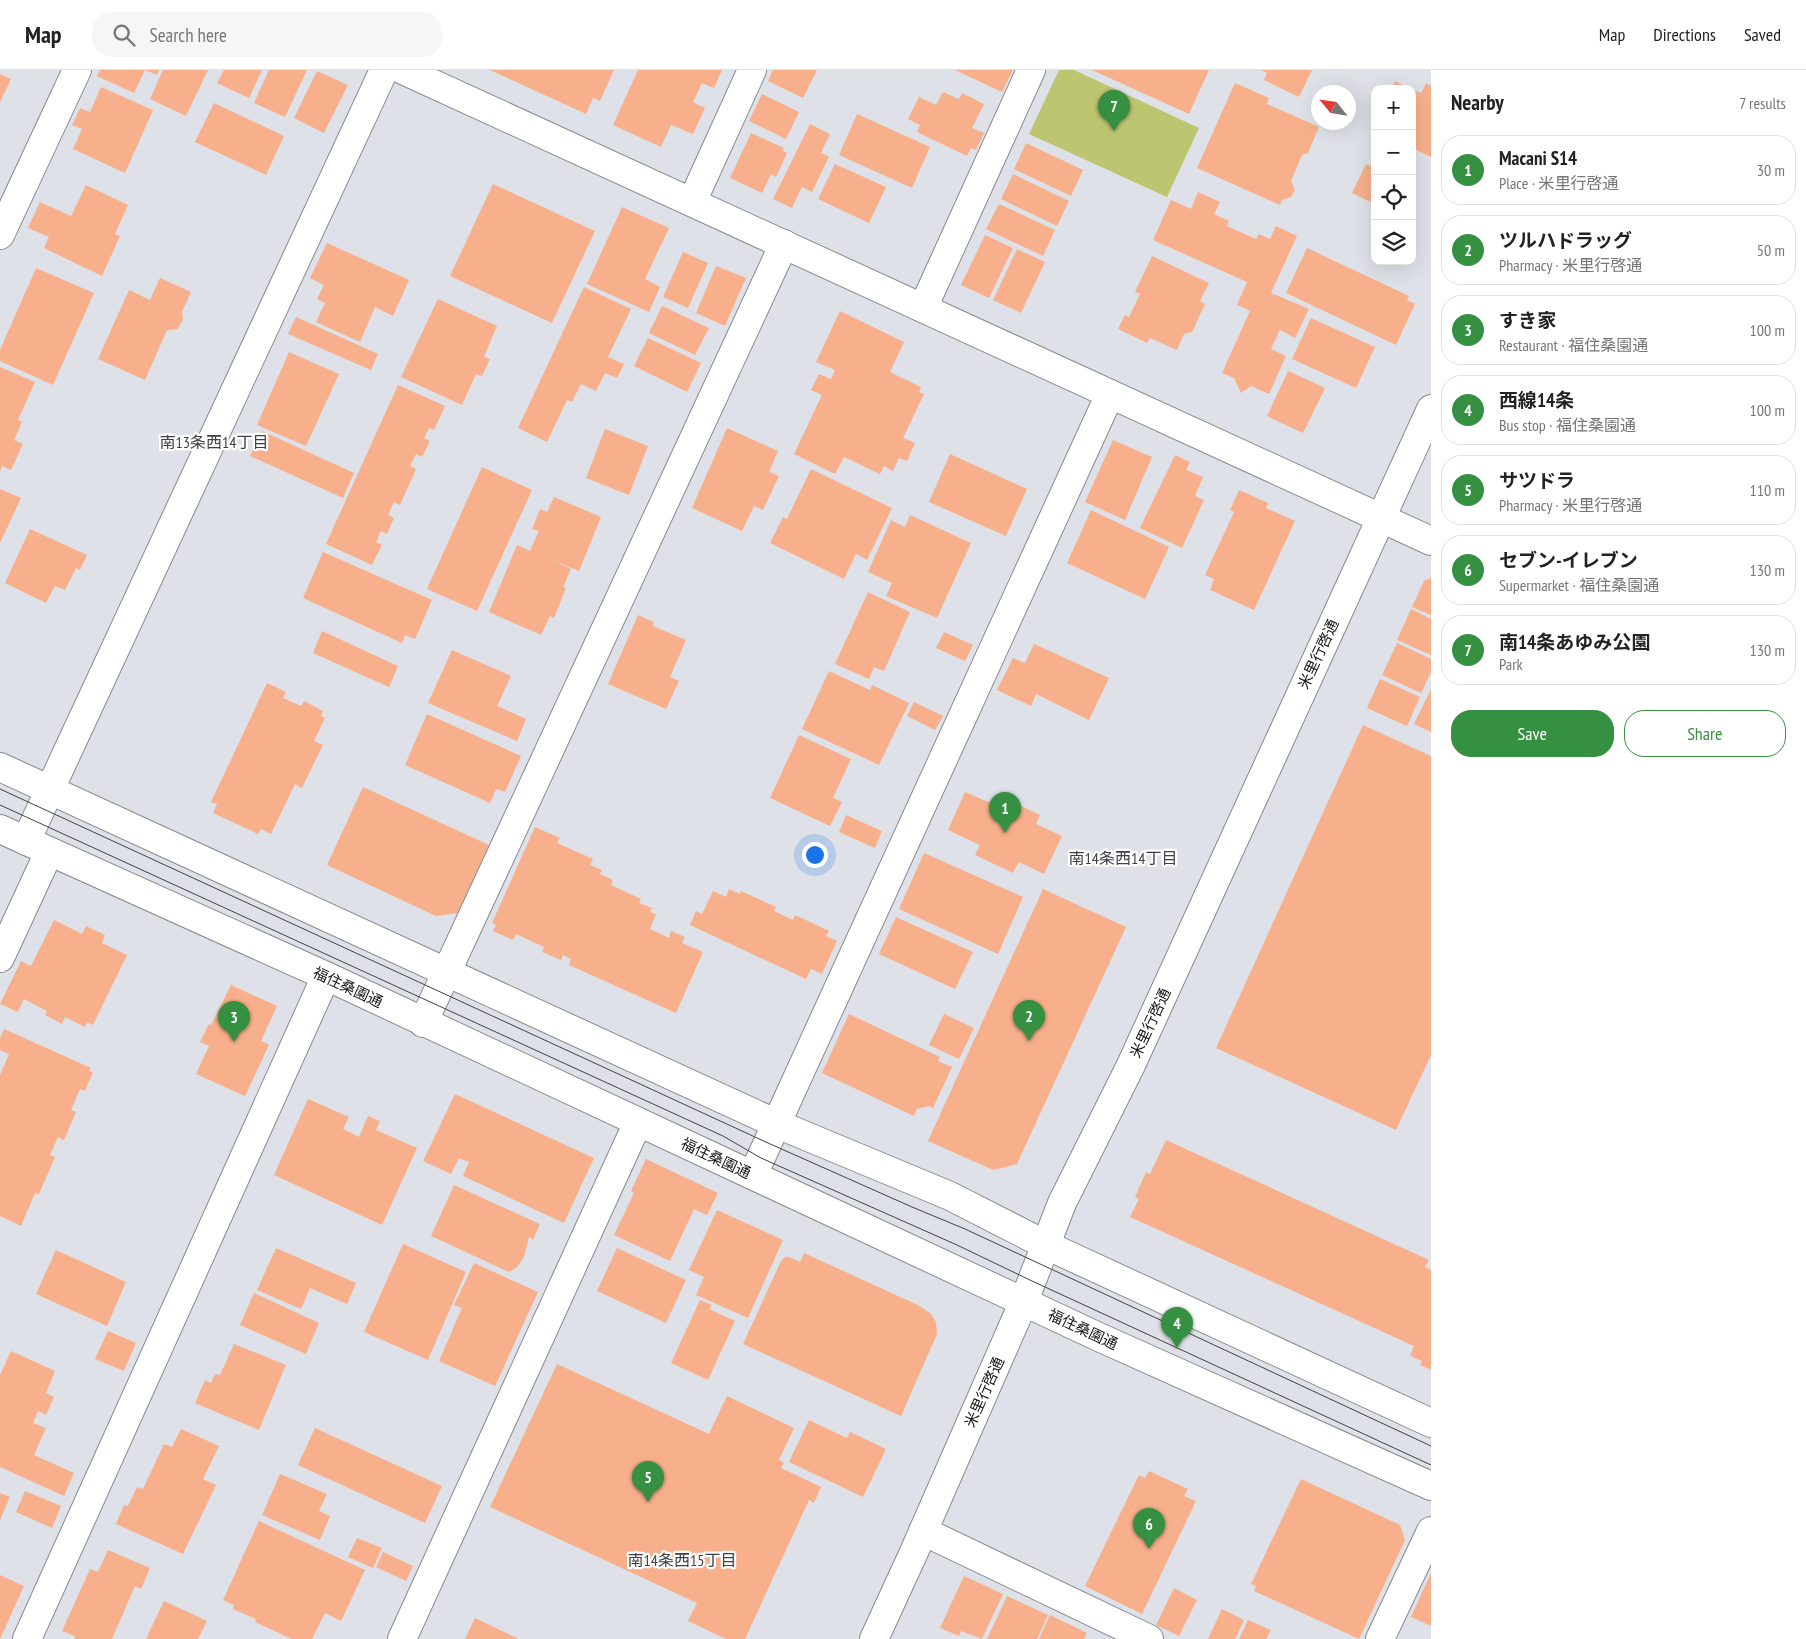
<!DOCTYPE html>
<html lang="en">
<head>
<meta charset="utf-8">
<style>
  :root { --surface:#fff; --page:#f6f6f6; --text:#222; --muted:#767676; --line:#e0e0e0; --accent:#359041 }
  body { margin:0; font-family:"PT Sans Narrow","Noto Sans JP",sans-serif; background:var(--page); color:var(--text) }
  .controls { position:absolute; right:15px; top:15px; display:grid; overflow:hidden; border-radius:10px; box-shadow:0 5px 20px #0002 }
  .controls button { width:45px; height:45px; display:grid; place-items:center; padding:0; border:0; border-bottom:1px solid var(--line); background:var(--surface); color:var(--text); font:25px sans-serif }
  .compass { position:absolute; left:1311px; top:15px; width:45px; height:45px; border-radius:50%; background:var(--surface); box-shadow:0 5px 20px #0002; rotate:300deg }
  .you { position:absolute; left:814px; top:784px; width:18px; height:18px; margin:-12px; border:4px solid #fff; border-radius:50%; background:#1a73e8; box-shadow:0 0 0 8px #1a73e833 }
  .badge { display:grid; place-items:center; width:32px; height:32px; border-radius:50%; background:var(--accent); color:#fff; font-size:16px; font-weight:700 }
  .pin { position:absolute; translate:-50% -41px; filter:drop-shadow(0 1px 2px #0008) }
  .pin::after { content:''; position:absolute; top:26px; width:18px; height:15px; background:inherit; clip-path:polygon(0 0,100% 0,50% 100%) }
  .list { margin:0; padding:0; list-style:none }
  h2 { display:flex; justify-content:space-between; align-items:center; height:65px; margin:0; padding:0 20px; font-size:21px }
  h2 small { font-size:16px; font-weight:400; color:var(--muted) }
  .list li { display:grid; grid-template-columns:32px 1fr auto; gap:15px; align-items:center; box-sizing:border-box; height:70px; margin:0 10px 10px; padding:0 10px; border:1px solid var(--line); border-radius:20px }
  .list b { display:block; font-size:19px; white-space:nowrap }
  .list p { margin:0; font-size:16px; white-space:nowrap; color:var(--muted) }
  .list em { font-size:16px; font-style:normal; color:var(--muted) }
  .actions { display:flex; gap:10px; padding:15px 20px }
  .actions a { flex:1; padding:11px 0; border:1px solid var(--accent); border-radius:20px; text-align:center; font-size:18px; color:var(--accent) }
  .actions .main { background:var(--accent); color:#fff }
  .icon { flex:none; width:28px; height:28px; fill:none; stroke:currentColor; stroke-width:2; stroke-linecap:round; stroke-linejoin:round }
  .map { position:relative; flex:none; width:1431px; height:1569px; overflow:hidden }
  header { display:flex; align-items:center; gap:30px; box-sizing:border-box; height:70px; padding:0 25px; background:var(--surface); border-bottom:1px solid var(--line) }
  header strong { font-size:24px }
  nav { display:flex; gap:28px; margin-inline-start:auto; font-size:18px }
  .search { width:350px; height:45px; background:var(--page); display:flex; align-items:center; gap:12px; box-sizing:border-box; padding:0 18px; border-radius:20px; color:var(--muted); font-size:19px }
  main { display:flex }
  aside { flex:1; background:var(--surface) }
  .map>svg:first-child { display:block }
  .green { fill:#bdc571 }
  .building { fill:#f7b08b }
  .lines { fill:none; stroke-linecap:round; stroke-linejoin:round }
  .minor-casing { stroke:#878a8f; stroke-width:30 }
  .tertiary-casing { stroke:#878a8f; stroke-width:30 }
  .minor { stroke:#fff; stroke-width:28 }
  .tertiary { stroke:#fff; stroke-width:28 }
  .tram { stroke:#414245; stroke-width:1 }
  .labels { text-anchor:middle; dominant-baseline:central; stroke-width:4.5; stroke-linejoin:round; paint-order:stroke }
  .street-label { font-size:15px; fill:#151618; stroke:#fff }
  .neighbourhood-label { font-size:16px; fill:#3f4146; stroke:#fff }
</style>
</head>
<body>
<header>
<strong>Map</strong>
<div class="search"><svg class="icon" aria-label="search" viewBox="0 0 24 24"><circle cx="10" cy="10" r="6"/><path d="M15 15l6 6"/></svg>Search here</div>
<nav><a>Map</a><a>Directions</a><a>Saved</a></nav>
</header>
<main>
<div class="map">
<svg width="1431" height="1569" viewBox="0 0 1431 1569">
  <rect width="100%" height="100%" fill="#dee1e7"/>
  <!-- green -->
  <path class="green" d="M1059,0h15l125,58 -32,69 -138,-63z"/>
  <!-- building -->
  <g class="building">
    <path d="M100,0h59l-2,5 -12,-5 -11,23 -37,-17z"/>
    <path d="M163,0h45l-22,46 -36,-17z"/>
    <path d="M224,0h38l-13,28 -32,-15z"/>
    <path d="M269,0h38l-22,47 -31,-14z"/>
    <path d="M490,0h124l-14,31 -7,-3 -7,16z"/>
    <path d="M638,0h84l-8,18 -12,-5 -9,19 12,6 -12,26 -22,-9 -10,22 -48,-22z"/>
    <path d="M773,0h44l-14,28 -35,-17z"/>
    <path d="M955,0h58l-11,22z"/>
    <path d="M1092,0h117l-20,44z"/>
    <path d="M1261,0h51l-13,27 -35,-17 3,-7z"/>
    <path d="M317,1l31,14 -24,48 -30,-15z"/>
    <path d="M0,4l11,5 -11,23z"/>
    <path d="M1395,11l16,8h-19z"/>
    <path d="M1235,13l34,15 -2,6 52,23 -11,26 -6,2 -11,26 4,9 -4,7 -9,3 -2,5 -83,-37z"/>
    <path d="M1426,13l5,3v71l-19,-9v-59l9,4z"/>
    <path d="M101,17l52,23 -28,63 -52,-24 9,-20 -10,-4 8,-17 10,4z"/>
    <path d="M943,22l16,7 3,-6 22,11 -12,24 12,5 -8,17 -5,-2 -4,8 -50,-24 3,-7 -12,-6 11,-22 17,8z"/>
    <path d="M762,24l37,18 -13,27 -37,-18z"/>
    <path d="M214,33l70,33 -18,39 -71,-33z"/>
    <path d="M857,44l73,33 -18,41 -73,-33z"/>
    <path d="M810,54l20,10 -9,19 8,4 -17,35 -10,-5 -10,21 -19,-9z"/>
    <path d="M751,63l33,15 -1,3 4,2 -11,24 -5,-3 -9,19 -32,-15z"/>
    <path d="M1026,73l57,27 -12,26 -57,-27z"/>
    <path d="M835,94l51,23 -17,36 -51,-24z"/>
    <path d="M1366,94l9,4v36l-23,-11z"/>
    <path d="M1013,104l56,27 -12,25 -56,-27z"/>
    <path d="M493,114l102,47 -43,92 -102,-47z"/>
    <path d="M86,115l42,20 -13,29 5,2 -18,40 -58,-28 5,-11 -21,-9 12,-26 31,14z"/>
    <path d="M1198,122l22,10 -6,12 15,7 -2,5 29,13 3,-5 11,5 6,-13 21,10 -26,57 38,16 -14,29 -15,-8 -9,19 15,7 -17,38 -18,-8 -10,7 -7,-15 -12,-5 28,-62 -13,-6 10,-23 -94,-42 18,-40 20,9z"/>
    <path d="M999,134l56,26 -12,26 -57,-27z"/>
    <path d="M622,137l47,21 -24,51 15,8 -11,25 -62,-28z"/>
    <path d="M985,165l28,13 -24,50 -28,-13z"/>
    <path d="M327,173l82,37 -16,36 -18,-9 -15,35 -44,-20 9,-19 -8,-4 7,-14 -14,-7z"/>
    <path d="M1307,178l102,48 -2,4 8,4 -19,41 -110,-52z"/>
    <path d="M1017,179l28,13 -24,51 -28,-13z"/>
    <path d="M683,182l25,11 -20,45 -25,-11z"/>
    <path d="M1152,186l57,27 -9,18 5,3 -13,28 -8,2 -7,16 -27,-12 -3,5 -29,-14 7,-14 4,2 11,-23 -5,-2z"/>
    <path d="M716,196l30,12 -21,48 -29,-13z"/>
    <path d="M36,198l58,25 -41,92 -53,-24v-11z"/>
    <path d="M160,208l31,14 -9,20 1,7 -5,10 -11,1 -22,50 -47,-21 31,-69 21,10z"/>
    <path d="M584,217l47,22 -23,48 16,7 -7,14 -12,-5 -9,18 -15,-7 -9,18 -5,-2 -20,42 -29,-14z"/>
    <path d="M438,229l59,27 -13,31 6,2 -8,17 -6,-2 -14,31 -61,-28z"/>
    <path d="M662,236l47,22 -14,27 -46,-22z"/>
    <path d="M840,241l64,31 -14,30 31,15 -2,5 5,2 -21,44 12,5 -8,18 -8,-3 -6,13 -9,-5 -4,8 -36,-17 -9,17 -41,-20 28,-59 -11,-5 8,-16 12,5 4,-9 -19,-8z"/>
    <path d="M296,247l82,37 -7,16 -83,-36z"/>
    <path d="M1311,248l64,29 -19,41 -64,-29z"/>
    <path d="M648,268l53,25 -14,29 -53,-26z"/>
    <path d="M289,282l50,22 -33,72 -49,-21z"/>
    <path d="M0,297l35,15 -17,38 4,2 -8,18 9,4 -12,26 -9,-4 -2,6z"/>
    <path d="M1288,301l37,17 -22,45 -36,-17z"/>
    <path d="M398,315l47,21 -11,24 -5,-2 -5,10 6,3 -8,16 -6,-3 -6,12 6,3 -16,36 -6,-3 -6,13 6,3 -7,16 -6,-3 -5,11 6,3 -10,20 -46,-21z"/>
    <path d="M727,358l51,23 -9,21 10,4 -16,34 -9,-4 -12,25 -50,-23z"/>
    <path d="M605,359l43,17 -19,49 -43,-17z"/>
    <path d="M262,361l92,42 -11,25 -93,-42z"/>
    <path d="M1113,370l39,17 -27,63 -40,-18z"/>
    <path d="M950,384l77,35 -21,47 -77,-34z"/>
    <path d="M1175,385l15,7 -4,8 17,7 -8,19 9,4 -22,48 -42,-20z"/>
    <path d="M482,397l50,23 -55,121 -50,-22z"/>
    <path d="M811,399l81,39 -25,52 -11,-6 -12,25 -74,-36 13,-26 4,2z"/>
    <path d="M0,419l21,9 -21,45z"/>
    <path d="M1239,420l29,13 -2,5 29,13 -41,89 -44,-20 4,-11 -9,-4 29,-63 -4,-2z"/>
    <path d="M554,427l47,20 -22,54 -27,-11 19,9 -8,18 3,1 -12,30 -4,-2 -9,19 -52,-23 28,-67 13,6 9,-20 -7,-2 8,-20 7,3z"/>
    <path d="M1091,440l78,37 -24,52 -78,-36z"/>
    <path d="M910,445l61,28 -34,75 -51,-22 6,-13 -24,-11 23,-52 14,7z"/>
    <path d="M30,459l57,26 -7,15 -4,-2 -11,22 -10,-4 -9,17 -41,-20z"/>
    <path d="M323,482l109,48 -17,39 -10,-4 -3,8 -99,-45z"/>
    <path d="M1431,508v37l-19,-8 12,-26z"/>
    <path d="M868,522l42,20 -26,59 -10,-4 -5,12 -34,-15z"/>
    <path d="M1411,539l20,10v36l-34,-15z"/>
    <path d="M638,545l16,7 -1,4 33,14 -16,37 9,4 -13,28 -58,-25z"/>
    <path d="M322,561l76,35 -9,21 -76,-34z"/>
    <path d="M944,562l29,13 -8,16 -29,-13z"/>
    <path d="M1397,573l34,16v13l-10,21 -39,-18z"/>
    <path d="M1034,574l75,34 -20,42 -53,-26 -5,12 -34,-16 16,-32 12,5z"/>
    <path d="M452,580l59,26 -14,30 29,13 -9,22 -89,-38z"/>
    <path d="M829,601l41,19 2,-5 37,18 -30,62 -77,-36z"/>
    <path d="M1380,609l40,18 -13,29 -40,-18z"/>
    <path d="M267,613l19,9 -3,6 18,8 3,-5 19,10 -2,5 4,2 -11,23 9,4 -21,43 -7,-4 -24,50 -10,-5 -3,5 -45,-21 4,-9 -6,-2z"/>
    <path d="M1431,619v43l-17,-8z"/>
    <path d="M914,632l29,14 -8,14 -28,-14z"/>
    <path d="M427,644l94,42 -16,36 -9,-3 -6,14 -85,-38z"/>
    <path d="M1363,655l68,31v299l-35,75 -180,-82z"/>
    <path d="M799,665l52,24 -18,39 9,4 -12,24 -60,-28z"/>
    <path d="M363,717l126,58 -31,68 -22,3 -109,-51z"/>
    <path d="M965,722l37,16 4,-9 34,16 -4,9 26,12 -18,38 -25,-12 -6,11 -38,-18 5,-10 -32,-15z"/>
    <path d="M846,745l36,16 -7,17 -36,-16z"/>
    <path d="M535,757l25,11 -3,5 36,16 -3,6 12,5 -2,4 13,6 -2,5 30,14 -2,4 13,5 -2,4 6,2 -6,15 19,9 2,-7 14,6 -3,6 21,9 -27,61 -107,-48 2,-6 -8,-4 -2,5 -19,-8 2,-5 -28,-13 -3,6 -20,-9 3,-6 -4,-2z"/>
    <path d="M924,783l99,44 -25,57 -99,-45z"/>
    <path d="M729,819l11,5 1,-3 35,16 -2,4 19,9 2,-5 34,16 -3,5 11,5 -15,33 -11,-5 -5,10 -116,-54 6,-14 6,3 11,-23 13,6z"/>
    <path d="M1043,819l83,38 -109,237 -24,6 -65,-29z"/>
    <path d="M896,847l77,35 -18,37 -76,-35z"/>
    <path d="M54,850l28,14 4,-8 19,9 -3,8 25,12 -34,70 -6,-3 -2,5 -20,-10 -3,7 -17,-9 2,-4 -23,-12 -6,13 -18,-8 21,-43 10,5z"/>
    <path d="M231,915l46,21 -16,35 8,4 -24,51 -49,-22 13,-28 -9,-4 9,-18 2,1z"/>
    <path d="M849,944l91,43 -2,4 14,6 -19,41 -4,-2 -12,3 -3,7 -92,-43z"/>
    <path d="M944,944l30,14 -15,31 -30,-14z"/>
    <path d="M4,959l87,39 -2,3 4,1 -8,19 -5,-2 -9,21 5,2 -12,28 -6,-3 -8,18 5,2 -16,37 -4,-1 -14,33 -21,-10v-141l9,-21 -9,-4v-12z"/>
    <path d="M455,1024l139,64 -30,65 -101,-47 6,-14 -10,-4 -8,16 -28,-13z"/>
    <path d="M308,1029l41,18 -6,12 16,8 9,-21 12,5 -4,9 41,18 -35,77 -108,-50z"/>
    <path d="M1166,1070l263,120 -4,7 6,3v100l-11,-5 2,-4 -12,-5 4,-10 -284,-129 9,-18 -4,-2 11,-25 4,2z"/>
    <path d="M646,1089l72,34 -11,22 -13,-6 -24,52 -56,-26 20,-42 -3,-2z"/>
    <path d="M454,1115l86,39 -7,16 -4,-3 -5,20 -7,10 -8,5 -78,-36z"/>
    <path d="M717,1140l66,30 -35,78 -52,-23 8,-18 -15,-7z"/>
    <path d="M403,1174l63,28 -38,88 -64,-28z"/>
    <path d="M276,1178l80,35 -9,21 -37,-16 -9,21 -44,-19z"/>
    <path d="M617,1178l69,32 -20,43 -69,-32z"/>
    <path d="M56,1180l70,32 -19,44 -71,-32z"/>
    <path d="M804,1183l116,53 11,8 5,8 1,12 -36,82 -158,-72 38,-83 4,-4h4l11,5z"/>
    <path d="M474,1193l64,29 -43,94 -56,-25 23,-53 -8,-3z"/>
    <path d="M254,1223l65,30 -13,31 -66,-29z"/>
    <path d="M700,1230l12,5 -3,4 26,12 -27,59 -37,-17z"/>
    <path d="M108,1261l28,12 -12,28 -29,-12z"/>
    <path d="M234,1274l52,21 -27,65 -64,-27 10,-23 6,3 4,-9 5,1z"/>
    <path d="M11,1281l44,20 -9,22 8,4 -8,18 -8,-4 -5,12 13,5 -12,27 40,18 -10,23 -64,-29v-92z"/>
    <path d="M557,1294l152,70 18,-38 67,32 -15,32 5,3 -3,5 40,19 -7,16 -5,-3 -64,139h-19l-38,-18 9,-18 -207,-96z"/>
    <path d="M809,1350l38,18 3,-6 36,17 -23,48 -74,-35z"/>
    <path d="M315,1358l127,58 -17,37 -127,-58z"/>
    <path d="M181,1359l38,17 -16,33 13,6 -33,69 -67,-30 8,-19 4,1 9,-19 6,2 21,-45 8,3z"/>
    <path d="M1149,1401l39,18 -4,7 12,5 -54,113 -57,-28 54,-111 6,3z"/>
    <path d="M280,1404l47,20 -8,17 11,5 -10,24 -58,-25z"/>
    <path d="M1301,1409l99,46 5,15 -46,99 -105,-48 2,-5 -5,-2z"/>
    <path d="M25,1421l36,15 -9,22 -36,-16z"/>
    <path d="M0,1423l10,4 -10,23z"/>
    <path d="M259,1451l106,49 -24,51 -16,-8 -13,26h-20l-37,-17 1,-3 -23,-10 1,-4 -11,-5z"/>
    <path d="M357,1468l25,10 -9,20 -25,-11z"/>
    <path d="M108,1480l42,18 -9,21 -6,-3 -23,53h-38l1,-3 -13,-5 28,-62 8,3z"/>
    <path d="M383,1482l30,14 -7,15 -30,-14z"/>
    <path d="M1431,1503v53l-20,-9z"/>
    <path d="M0,1505l24,11 -24,53z"/>
    <path d="M964,1506l39,18 -21,45 -21,-8 -2,5 -19,-8z"/>
    <path d="M1174,1518l23,12 -18,36 -23,-11z"/>
    <path d="M1007,1526l41,19 -11,24h-50z"/>
    <path d="M164,1531l43,20 -9,18h-52z"/>
    <path d="M1222,1539l22,11 -9,19h-27z"/>
    <path d="M1050,1545l37,18 -3,6h-45z"/>
    <path d="M475,1548l44,21h-54z"/>
    <path d="M1248,1550l23,10 -5,9h-27z"/>
  </g>
  <g class="lines">
    <defs>
      <g id="minor">
        <path d="M403,0l1028,471"/>
        <path d="M692,132l60,-132"/>
        <path d="M0,165l77,-165"/>
        <path d="M923,238l108,-238"/>
        <path d="M26,771l358,-771"/>
        <path d="M0,888l49,-106"/>
        <path d="M423,953l361,-779"/>
        <path d="M753,1105l357,-781"/>
        <path d="M923,1461l226,108"/>
        <path d="M27,1569l299,-663"/>
        <path d="M402,1569l236,-517"/>
        <path d="M1380,1569l51,-108"/>
      </g>
      <g id="tertiary">
        <path d="M0,697l777,357 173,72 96,49 385,178"/>
        <path d="M0,759l326,147 775,362 330,148"/>
        <path d="M874,1569l40,-87 110,-251 38,-98 69,-138 300,-656"/>
      </g>
    </defs>
    <!-- minor casing -->
    <use href="#minor" class="minor-casing"/>
    <!-- tertiary casing -->
    <use href="#tertiary" class="tertiary-casing"/>
    <!-- minor -->
    <use href="#minor" class="minor"/>
    <!-- tertiary -->
    <use href="#tertiary" class="tertiary"/>
    <!-- tram -->
    <g class="tram">
      <path d="M0,719l768,354 144,64 53,22 466,217"/>
      <path d="M0,735l723,331 38,22 196,87 75,36 399,184"/>
    </g>
  </g>
  <g class="labels">
    <!-- street labels -->
    <g class="street-label">
      <text transform="translate(1318 584) rotate(-65)">米里行啓通</text>
      <text transform="translate(348 917) rotate(25)">福住桑園通</text>
      <text transform="translate(1150 953) rotate(-65)">米里行啓通</text>
      <text transform="translate(716 1088) rotate(25)">福住桑園通</text>
      <text transform="translate(1083 1259) rotate(25)">福住桑園通</text>
      <text transform="translate(984 1322) rotate(-66)">米里行啓通</text>
    </g>
    <!-- neighbourhood labels -->
    <g class="neighbourhood-label">
      <text x="214" y="372">南13条西14丁目</text>
      <text x="1123" y="788">南14条西14丁目</text>
      <text x="682" y="1490">南14条西15丁目</text>
    </g>
  </g>
</svg>
<div class="controls">
<button>+</button>
<button>−</button>
<button><svg class="icon" aria-label="locate" viewBox="0 0 24 24"><circle cx="12" cy="12" r="6"/><path d="M12 2v4M12 18v4M2 12h4M18 12h4"/></svg></button>
<button><svg class="icon" aria-label="layers" viewBox="0 0 24 24"><path d="M12 4l9 5-9 5-9-5zM3 14l9 5 9-5"/></svg></button>
</div>
<svg class="compass" viewBox="-18 -18 36 36"><path d="M0-13l5 13h-10z" fill="#e53935"/><path d="M0 13l5-13h-10z" fill="#767676"/></svg>
<div class="you"></div>
<div class="pin badge" style="left:1005px;top:763px">1</div>
<div class="pin badge" style="left:1029px;top:971px">2</div>
<div class="pin badge" style="left:234px;top:972px">3</div>
<div class="pin badge" style="left:1177px;top:1278px">4</div>
<div class="pin badge" style="left:648px;top:1432px">5</div>
<div class="pin badge" style="left:1149px;top:1479px">6</div>
<div class="pin badge" style="left:1114px;top:61px">7</div>
</div>
<aside>
<h2>Nearby<small>7 results</small></h2>
<ul class="list">
<li><span class="badge">1</span><div><b>Macani S14</b><p>Place · 米里行啓通</p></div><em>30 m</em></li>
<li><span class="badge">2</span><div><b>ツルハドラッグ</b><p>Pharmacy · 米里行啓通</p></div><em>50 m</em></li>
<li><span class="badge">3</span><div><b>すき家</b><p>Restaurant · 福住桑園通</p></div><em>100 m</em></li>
<li><span class="badge">4</span><div><b>西線14条</b><p>Bus stop · 福住桑園通</p></div><em>100 m</em></li>
<li><span class="badge">5</span><div><b>サツドラ</b><p>Pharmacy · 米里行啓通</p></div><em>110 m</em></li>
<li><span class="badge">6</span><div><b>セブン-イレブン</b><p>Supermarket · 福住桑園通</p></div><em>130 m</em></li>
<li><span class="badge">7</span><div><b>南14条あゆみ公園</b><p>Park</p></div><em>130 m</em></li>
</ul>
<div class="actions"><a class="main">Save</a><a>Share</a></div>
</aside>
</main>
</body>
</html>
